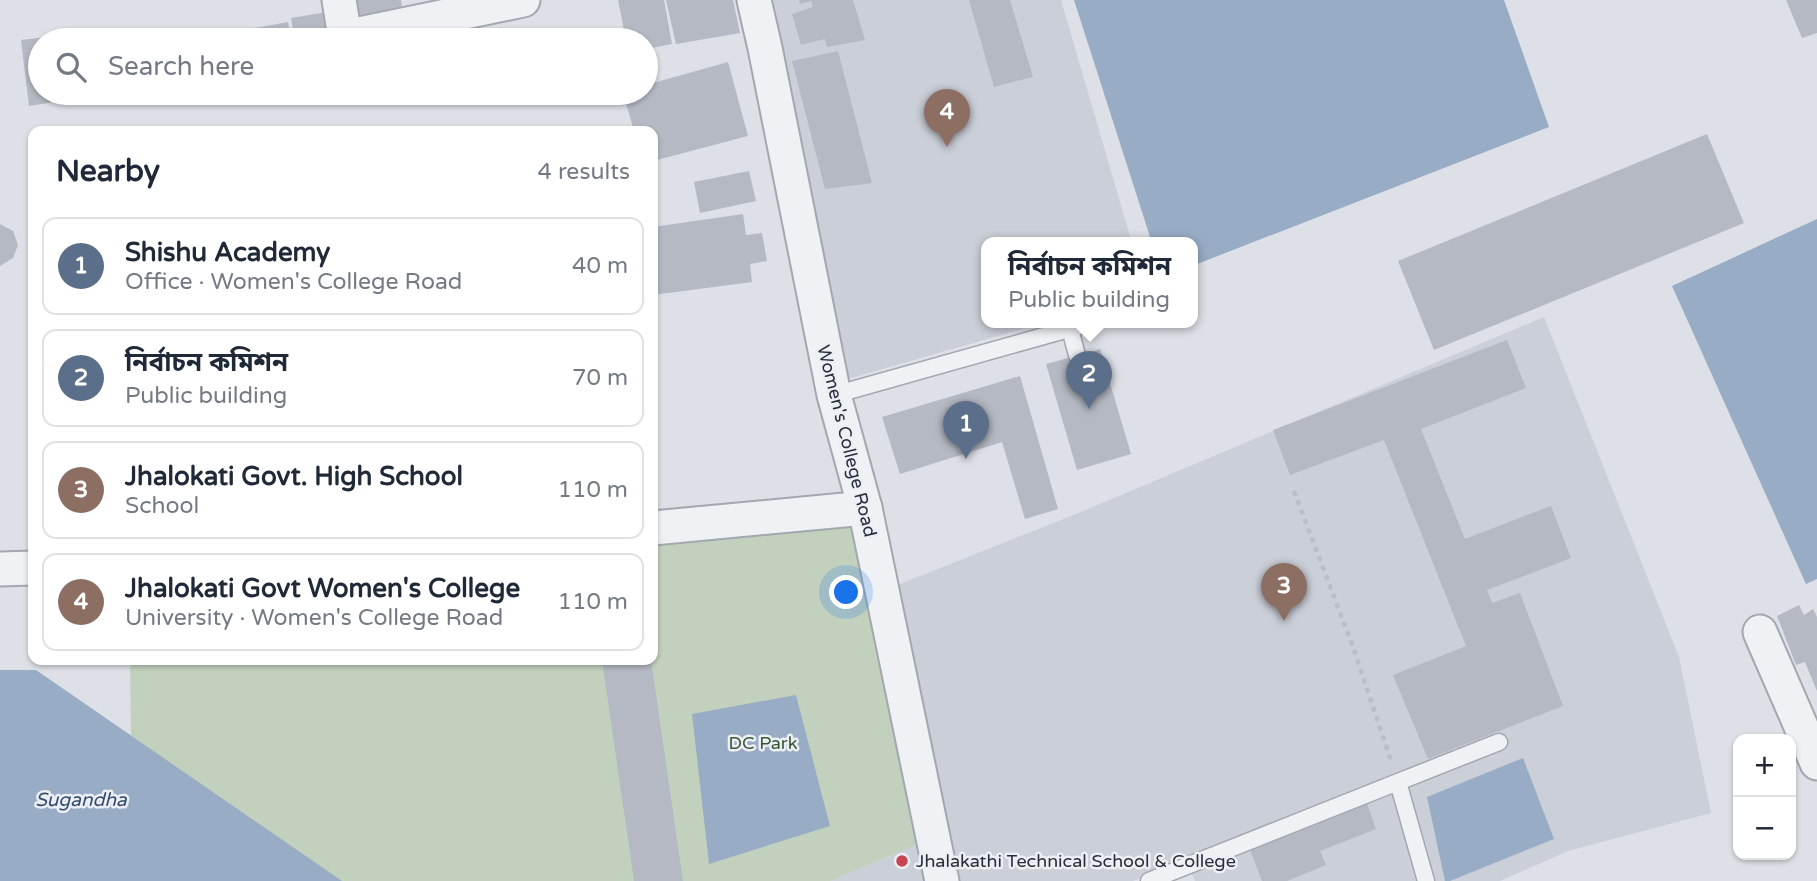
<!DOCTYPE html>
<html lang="en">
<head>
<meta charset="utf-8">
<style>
  :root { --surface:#fff; --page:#f6f6f7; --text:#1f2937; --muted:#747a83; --line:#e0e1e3; --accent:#d93025 }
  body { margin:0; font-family:"Varela Round","Noto Sans Bengali",sans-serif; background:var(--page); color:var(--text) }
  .controls { position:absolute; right:21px; bottom:21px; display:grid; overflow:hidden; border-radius:14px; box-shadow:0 2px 5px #0004 }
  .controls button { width:63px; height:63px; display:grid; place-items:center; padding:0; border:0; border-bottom:2px solid var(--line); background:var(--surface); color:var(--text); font:35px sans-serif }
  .you { position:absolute; left:847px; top:593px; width:24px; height:24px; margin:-18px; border:5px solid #fff; border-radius:50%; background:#1a73e8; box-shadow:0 0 0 10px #1a73e833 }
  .badge { display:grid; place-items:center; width:46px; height:46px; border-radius:50%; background:var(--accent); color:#fff; font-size:23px; font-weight:700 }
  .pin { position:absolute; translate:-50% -58px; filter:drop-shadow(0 2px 4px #0008) }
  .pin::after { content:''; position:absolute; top:37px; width:24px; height:21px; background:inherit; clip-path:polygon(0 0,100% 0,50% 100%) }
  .popup { position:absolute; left:981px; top:237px; width:217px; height:91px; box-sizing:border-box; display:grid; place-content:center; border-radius:14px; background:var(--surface); filter:drop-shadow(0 2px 5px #0005); font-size:23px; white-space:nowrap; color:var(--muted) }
  .popup b { font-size:26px; color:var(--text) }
  .popup::after { content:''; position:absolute; left:50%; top:100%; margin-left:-14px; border:14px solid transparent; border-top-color:var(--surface) }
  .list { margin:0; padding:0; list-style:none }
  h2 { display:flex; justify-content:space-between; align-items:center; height:91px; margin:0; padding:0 28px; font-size:30px }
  h2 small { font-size:23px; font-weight:400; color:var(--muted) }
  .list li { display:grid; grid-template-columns:46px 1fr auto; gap:21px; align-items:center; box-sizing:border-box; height:98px; margin:0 14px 14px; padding:0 14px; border:2px solid var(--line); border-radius:14px }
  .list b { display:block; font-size:26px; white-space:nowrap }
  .list p { margin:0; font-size:23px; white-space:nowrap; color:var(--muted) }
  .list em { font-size:23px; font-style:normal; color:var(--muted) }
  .icon { flex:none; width:38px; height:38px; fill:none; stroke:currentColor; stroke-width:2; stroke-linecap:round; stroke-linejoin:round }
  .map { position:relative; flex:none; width:1817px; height:881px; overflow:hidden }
  .search { position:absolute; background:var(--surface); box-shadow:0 2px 5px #0004; left:28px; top:28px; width:630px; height:77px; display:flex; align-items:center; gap:18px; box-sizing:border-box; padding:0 24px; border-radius:38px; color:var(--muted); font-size:26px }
  .panel { position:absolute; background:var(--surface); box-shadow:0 2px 5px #0004; left:28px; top:126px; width:630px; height:539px; border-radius:14px }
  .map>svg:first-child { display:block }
  .built { fill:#cbcfd8 }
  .green { fill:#c2d0be }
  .water { fill:#99acc5 }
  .building { fill:#b4b9c3 }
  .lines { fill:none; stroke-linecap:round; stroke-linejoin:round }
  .lane-casing { stroke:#a3a7b0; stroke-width:19 }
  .street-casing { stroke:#a3a7b0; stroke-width:37 }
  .path { stroke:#bbbec5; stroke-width:4.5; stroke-dasharray:5 5; stroke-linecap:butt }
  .lane { stroke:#eff1f5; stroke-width:16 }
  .street { stroke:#eff1f5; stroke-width:33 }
  .poi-dot { fill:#c74652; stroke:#eceff4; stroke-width:2.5 }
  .labels { text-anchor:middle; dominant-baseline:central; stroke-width:5; stroke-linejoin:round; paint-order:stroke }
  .street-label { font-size:18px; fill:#272d3c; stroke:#eceff4 }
  .park-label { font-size:18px; fill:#395735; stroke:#eceff4 }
  .poi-label { font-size:18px; fill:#272d3c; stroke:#eceff4; text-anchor:start }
  .water-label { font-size:19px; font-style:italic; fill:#334a6e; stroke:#eceff4 }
</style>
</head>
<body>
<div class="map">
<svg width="1817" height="881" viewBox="0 0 1817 881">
  <rect width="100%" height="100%" fill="#dde0e6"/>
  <!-- built -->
  <g class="built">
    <path d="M755,0h306l71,243h-146v80h57l-199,57z"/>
    <path d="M1544,317l135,340 32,156 -143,38 -68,30h-305l-9,-20 -53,20h-182l-56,-295 181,-72z"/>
    <path d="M923,842l9,39h-102z"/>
  </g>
  <!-- green -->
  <path class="green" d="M856,513l67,329 -93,39h-489l-210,-145 -1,-76h523v-130z"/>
  <!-- water -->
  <g class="water">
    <path d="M1074,0h430l45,127 -357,139v-23h-40z"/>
    <path d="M1817,219v360l-11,5 -134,-298z"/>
    <path d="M0,670h36l306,211h-342z"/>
    <path d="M796,695l34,131 -121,38 -17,-150z"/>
    <path d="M1523,758l31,81 -104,42h-5l-18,-84z"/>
  </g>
  <!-- building -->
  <g class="building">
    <path d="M351,0h50l3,21 -47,11z"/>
    <path d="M618,0h46l8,44 -26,5v-9h-20z"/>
    <path d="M666,0h67l7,33 -64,11z"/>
    <path d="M799,0h54l12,40 -38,7 -2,-8 -24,6 -9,-31 21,-7 -2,-6 -11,3z"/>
    <path d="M969,0h41l23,77 -39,10z"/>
    <path d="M1786,0h31v33l-15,5z"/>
    <path d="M333,11l3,29h-41l-4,-22z"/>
    <path d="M452,19l4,21h-54z"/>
    <path d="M288,22l3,18h-39l-2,-11z"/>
    <path d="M54,36l1,4h-15v53h21v8l-32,5 -8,-66z"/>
    <path d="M838,51l34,132 -47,6 -33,-128z"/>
    <path d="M728,62l20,74 -95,25v-30h-19l-11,-38h23v-8z"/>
    <path d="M1707,134l37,89 -310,127 -36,-89z"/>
    <path d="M749,171l7,30 -56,12 -6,-31z"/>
    <path d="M743,214l3,21 16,-2 5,28 -17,3 2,18 -99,13v-68z"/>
    <path d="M0,224l13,7 5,14 -5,13 -13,8z"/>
    <path d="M1507,340l19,48 -105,41 44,110 86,-33 20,52 -84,32 5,13 28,-10 43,113 -135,53 -35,-84 73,-29 -82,-206 -94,35 -17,-45z"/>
    <path d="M1100,349l31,105 -54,16 -31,-106z"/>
    <path d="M1020,376l38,133 -33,10 -23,-77 -102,32 -18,-57z"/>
    <path d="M1799,605l5,10 9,-6 4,8v74l-12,-29 -9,3 -19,-49z"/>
    <path d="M602,660h49l32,221h-49z"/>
    <path d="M1367,803l9,26 -56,22 6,14 -39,16h-25l-13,-34z"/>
  </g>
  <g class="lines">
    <defs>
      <g id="lane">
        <path d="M1070,329l7,26"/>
        <path d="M834,395l256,-72"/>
        <path d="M1398,782l101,-40"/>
        <path d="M1149,881l249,-99 28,99"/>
      </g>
      <g id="street">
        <path d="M339,0l6,37 178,-37"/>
        <path d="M754,0l11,48 69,347 31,113 77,373"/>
        <path d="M653,528l212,-20"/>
        <path d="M0,569l33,-1"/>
        <path d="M1760,632l57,131"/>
      </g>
    </defs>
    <!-- lane casing -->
    <use href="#lane" class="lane-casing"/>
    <!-- street casing -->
    <use href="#street" class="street-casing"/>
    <!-- path -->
    <path class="path" d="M1294,491l59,156 39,117"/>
    <!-- lane -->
    <use href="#lane" class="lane"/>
    <!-- street -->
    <use href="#street" class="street"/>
  </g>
  <!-- markers -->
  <circle class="poi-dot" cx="902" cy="861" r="7"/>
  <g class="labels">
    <!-- street labels -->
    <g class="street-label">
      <text transform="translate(847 441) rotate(76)">Women's College Road</text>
    </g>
    <!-- park labels -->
    <g class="park-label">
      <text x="763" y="743">DC Park</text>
    </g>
    <!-- poi labels -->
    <g class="poi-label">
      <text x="916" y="861">Jhalakathi Technical School &amp; College</text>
    </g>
    <!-- water labels -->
    <g class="water-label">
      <text x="81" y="800">Sugandha</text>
    </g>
  </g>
</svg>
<div class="controls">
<button>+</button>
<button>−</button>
</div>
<div class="you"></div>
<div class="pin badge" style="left:966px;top:459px;background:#5c6f8a">1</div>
<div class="pin badge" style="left:1089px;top:409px;background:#5c6f8a">2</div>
<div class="popup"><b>নির্বাচন কমিশন</b>Public building</div>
<div class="pin badge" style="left:1284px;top:621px;background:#8d6e63">3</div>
<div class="pin badge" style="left:947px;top:147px;background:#8d6e63">4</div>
<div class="search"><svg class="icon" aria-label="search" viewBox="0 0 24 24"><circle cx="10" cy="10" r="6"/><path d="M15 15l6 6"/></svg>Search here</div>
<section class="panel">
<h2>Nearby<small>4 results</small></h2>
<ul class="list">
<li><span class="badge" style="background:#5c6f8a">1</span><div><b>Shishu Academy</b><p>Office · Women's College Road</p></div><em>40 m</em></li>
<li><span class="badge" style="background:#5c6f8a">2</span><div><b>নির্বাচন কমিশন</b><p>Public building</p></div><em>70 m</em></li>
<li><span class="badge" style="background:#8d6e63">3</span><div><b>Jhalokati Govt. High School</b><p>School</p></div><em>110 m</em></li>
<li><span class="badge" style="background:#8d6e63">4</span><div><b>Jhalokati Govt Women's College</b><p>University · Women's College Road</p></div><em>110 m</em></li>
</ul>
</section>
</div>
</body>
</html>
